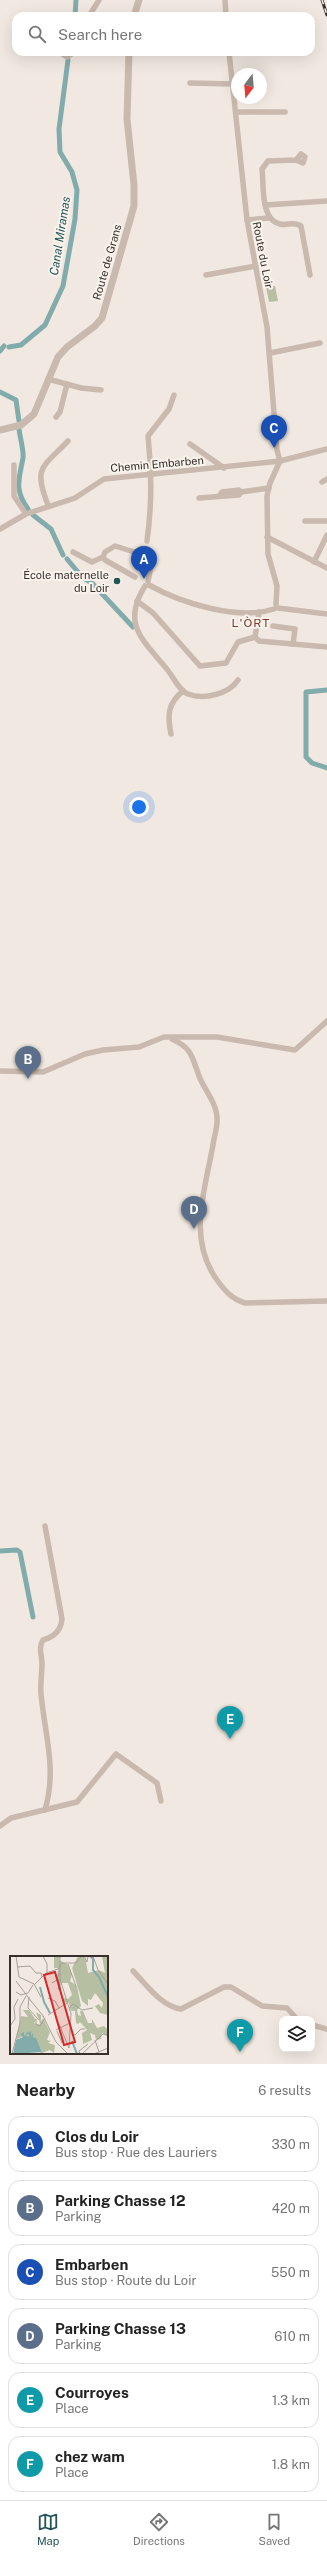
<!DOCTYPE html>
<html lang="en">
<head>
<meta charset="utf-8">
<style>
  :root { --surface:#fff; --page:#f2f2f2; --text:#222; --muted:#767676; --line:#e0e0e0; --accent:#245556 }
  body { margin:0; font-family:"Public Sans",sans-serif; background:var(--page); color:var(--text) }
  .controls { position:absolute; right:12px; bottom:12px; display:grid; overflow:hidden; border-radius:8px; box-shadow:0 4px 16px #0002 }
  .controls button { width:36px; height:36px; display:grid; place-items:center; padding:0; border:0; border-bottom:1px solid var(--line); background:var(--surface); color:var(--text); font:20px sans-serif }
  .compass { position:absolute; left:231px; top:68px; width:36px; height:36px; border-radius:50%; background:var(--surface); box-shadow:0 4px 16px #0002; rotate:196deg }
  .you { position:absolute; left:139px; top:807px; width:14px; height:14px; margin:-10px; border:3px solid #fff; border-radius:50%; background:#1a73e8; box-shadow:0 0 0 6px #1a73e833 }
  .badge { display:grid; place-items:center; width:26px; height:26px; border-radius:50%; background:var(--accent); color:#fff; font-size:13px; font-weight:700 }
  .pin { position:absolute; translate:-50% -33px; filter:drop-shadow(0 1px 2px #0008) }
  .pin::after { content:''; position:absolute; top:21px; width:14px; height:12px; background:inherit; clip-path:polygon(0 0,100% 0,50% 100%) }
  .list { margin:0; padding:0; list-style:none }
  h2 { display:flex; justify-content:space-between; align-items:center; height:52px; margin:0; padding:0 16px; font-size:17px }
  h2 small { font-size:13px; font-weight:400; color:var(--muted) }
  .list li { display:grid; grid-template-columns:26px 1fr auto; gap:12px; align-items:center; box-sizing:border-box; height:56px; margin:0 8px 8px; padding:0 8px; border:1px solid var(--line); border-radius:12px }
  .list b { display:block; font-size:15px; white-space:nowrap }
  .list p { margin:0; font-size:13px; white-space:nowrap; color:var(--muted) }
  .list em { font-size:13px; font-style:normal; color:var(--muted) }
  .icon { flex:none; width:22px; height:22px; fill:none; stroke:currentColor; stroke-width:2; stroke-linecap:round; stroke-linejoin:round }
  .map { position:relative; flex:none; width:327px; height:2064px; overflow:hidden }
  .search { position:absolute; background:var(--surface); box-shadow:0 4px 16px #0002; left:12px; right:12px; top:12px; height:44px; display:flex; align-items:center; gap:10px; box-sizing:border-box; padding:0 14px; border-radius:12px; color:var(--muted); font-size:15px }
  .sheet { height:436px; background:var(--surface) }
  nav { display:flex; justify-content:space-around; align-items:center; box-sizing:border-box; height:56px; border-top:1px solid var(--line); background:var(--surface); font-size:11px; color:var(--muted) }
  nav a { display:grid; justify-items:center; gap:2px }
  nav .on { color:var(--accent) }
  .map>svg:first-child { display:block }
  .green { fill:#b7bfa2 }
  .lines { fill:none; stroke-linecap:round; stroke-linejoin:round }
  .canal { stroke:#82acac; stroke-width:5 }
  .minor { stroke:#c9b9ae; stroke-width:5.5 }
  .tertiary { stroke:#c9b9ae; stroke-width:7 }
  .rail-casing { stroke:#382f2b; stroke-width:3 }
  .rail { stroke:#f9f3ed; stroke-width:1.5; stroke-dasharray:4.5; stroke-linecap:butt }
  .poi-dot { fill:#245556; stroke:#f9f3ed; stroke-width:1.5 }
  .labels { text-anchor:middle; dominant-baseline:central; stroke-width:4; stroke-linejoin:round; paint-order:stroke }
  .street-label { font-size:11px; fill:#382f2b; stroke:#f9f3ed }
  .poi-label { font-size:11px; fill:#382f2b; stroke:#f9f3ed; text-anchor:end }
  .water-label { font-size:12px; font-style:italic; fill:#245556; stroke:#f9f3ed }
  .neighbourhood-label { font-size:12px; letter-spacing:1px; fill:#803c2c; stroke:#f9f3ed }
  .inset-river { fill:none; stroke:#82acac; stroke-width:2 }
  .inset-road { fill:none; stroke:#a79f98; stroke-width:1 }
  .view { fill:#d62828; fill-opacity:0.15; stroke:#d62828; stroke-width:2 }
  .inset-edge { fill:none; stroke:#382f2b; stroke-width:2 }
</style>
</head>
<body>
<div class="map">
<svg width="327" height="2064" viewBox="0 0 327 2064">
  <rect width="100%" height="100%" fill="#f1e9e1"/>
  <!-- green -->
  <path class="green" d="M275,286l3,15 -9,1 -3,-15z"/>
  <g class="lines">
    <!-- canal -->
    <g class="canal">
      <path d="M75,16l1,-16"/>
      <path d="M9,347l12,-2 24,-20 18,-39 12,-67 2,-29 -5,-18 -12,-20 -1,-23 9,-69"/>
      <path d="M0,351l4,-5"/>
      <path d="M0,392l16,8 3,21"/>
      <path d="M19,429c1,9 5,21 4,29 -4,21 -9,32 5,51"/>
      <path d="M33,515l18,14 12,26"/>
      <path d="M67,559l15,18 10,6 41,44"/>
      <path d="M327,690l-21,2v65l6,6 15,5"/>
      <path d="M0,1551l17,-1 3,2 13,65"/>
    </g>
    <!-- minor -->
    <g class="minor">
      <path d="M225,0l1,16"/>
      <path d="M89,16l10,-16"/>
      <path d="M59,52l8,5 8,-5"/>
      <path d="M229,52l18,168 20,107 10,123 3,11"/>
      <path d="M190,83l42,1"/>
      <path d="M236,112h49"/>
      <path d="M296,160l5,-6 4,3 -2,6 -7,-3 -28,1 -6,8c2,16 -2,51 18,55 7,2 14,-3 21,2l9,49"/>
      <path d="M266,205l61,-4"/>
      <path d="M247,220l22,-2"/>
      <path d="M206,275l50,-9"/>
      <path d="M270,353l50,-10"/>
      <path d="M48,379l33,9 20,2"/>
      <path d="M56,417l4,-5 7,-28"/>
      <path d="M190,444l34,24"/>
      <path d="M14,465v31l12,18"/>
      <path d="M322,482l5,-3"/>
      <path d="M220,495l2,-3 17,-2 2,2"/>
      <path d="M199,498l40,-3 2,-3 28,-4"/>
      <path d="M48,505c-15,-38 -6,-37 20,-64"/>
      <path d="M305,521h22"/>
      <path d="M0,529l26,-15 49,-16 29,-19 176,-18 47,-12"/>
      <path d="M267,537l60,31"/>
      <path d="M147,541c5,-36 5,-69 1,-105l21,-27 5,-14"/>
      <path d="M73,552l19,10 11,-5 2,3 30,17"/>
      <path d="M103,557l2,-5 10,-6 32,10 5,6 -4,19"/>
      <path d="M314,562l13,-27"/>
      <path d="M149,585c32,18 89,36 125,24"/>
      <path d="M145,586c-24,38 -2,54 21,82 7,8 13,23 22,26 16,6 41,0 50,-14"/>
      <path d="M137,601l16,12 47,53 26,-3 12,-21 17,-5"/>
      <path d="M276,604l1,-18 -9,-32 -1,-58 3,-13 10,-22"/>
      <path d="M278,608l49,6"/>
      <path d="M259,612l-4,25 4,4 68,6"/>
      <path d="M273,626l22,3 -2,15"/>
      <path d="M171,734c-4,-19 -3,-31 12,-43"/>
      <path d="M172,1039c20,9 20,18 27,37 5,13 18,28 18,42 1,9 -3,18 -4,27 -8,45 -26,94 4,135 8,11 15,19 28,23l82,-2"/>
      <path d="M0,1071l43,1 42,-18 18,-4 36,-3 25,-10h53l78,13 32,-29"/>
      <path d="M45,1810c12,-41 0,-74 -4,-116 -1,-10 1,-20 1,-30 0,-9 -4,-16 1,-24 11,-3 18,-10 19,-21l-17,-93"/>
      <path d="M0,1826l11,-8 66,-16 39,-48 41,29 4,18"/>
      <path d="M133,1971c14,14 28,35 48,38l43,-22h7l31,19 25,2 10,11"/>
      <path d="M312,2025l15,4"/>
    </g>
    <!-- tertiary -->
    <g class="tertiary">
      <path d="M134,16l5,-16"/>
      <path d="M0,430l21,-5 13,-11 24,-57 9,-10 28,-21 7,-8 32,-112v-21l-7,-66 2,-67"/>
    </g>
    <defs>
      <path id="rail" d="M322,0l5,15"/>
    </defs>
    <!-- rail casing -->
    <use href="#rail" class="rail-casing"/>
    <!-- rail -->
    <use href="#rail" class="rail"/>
  </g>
  <!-- markers -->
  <circle class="poi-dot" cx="117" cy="581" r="4"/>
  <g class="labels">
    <!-- street labels -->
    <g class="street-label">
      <text transform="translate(263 255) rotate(79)">Route du Loir</text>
      <text transform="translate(107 262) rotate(-74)">Route de Grans</text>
      <text transform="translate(157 464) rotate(-5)">Chemin Embarben</text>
    </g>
    <!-- poi labels -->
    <g class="poi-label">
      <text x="109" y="575">École maternelle<tspan x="109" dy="13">du Loir</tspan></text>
    </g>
    <!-- water labels -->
    <g class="water-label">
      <text transform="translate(60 236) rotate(-81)">Canal Miramas</text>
    </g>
    <!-- neighbourhood labels -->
    <g class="neighbourhood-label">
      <text x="251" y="623">L'ÒRT</text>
    </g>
  </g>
  <!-- overview -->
  <g transform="translate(10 1956)">
    <rect width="98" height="98" fill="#f1e9e1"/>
    <path d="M44,0h7l-2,4 8,4 5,11 -2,6 7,5 4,20 -4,4 1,5 3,1 -1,-5h3l5,12h4v-4l5,9 7,-2 4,4v7l-6,-4 -1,6 -5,1 -1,-5 -5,-2 2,7 -9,4 -1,-11 5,-3 -7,-8 -2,2 -2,-1 -1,-12h-4l-2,-8 -5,-1v-4l4,1 4,-4 -4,-12h-6l-2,4 -3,-9 1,-10h-4zM68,0h7l3,17 11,-3 6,3 -3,-17h6v59l-8,-2 -5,-7 4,-2 3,4 1,-5 -8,-10 -4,7 -3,-1v7l-6,-5 -10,-33zM13,54h6l7,10 -2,3 5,2 1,-2 -4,-11 5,3v7l2,-4 7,14 -3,8 4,1 -3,2 7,2 -1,8 -4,-3 -11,4 3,-3 -8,-14h-8v2l-3,-3 -7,4 5,-24 7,1z" fill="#b7bfa2"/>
    <path d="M18,75v2l3,-2v5l2,-3v4l3,1 6,14 -29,2 3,-14 7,-3 -3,-3 4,-2v3l5,2v-3l-4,1z" fill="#82acac"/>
    <path class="inset-river" d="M80,0l3,3v11l6,7 9,20M48,23l2,10 -2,-1M30,31l4,15M34,46l6,11M62,85l5,13"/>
    <path class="inset-road" d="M6,0l3,21M33,0l4,8v9M50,0v23l11,35 -2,34M74,0l3,6 1,-6M83,0l5,14 10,14M58,8l8,22M20,10l6,7h5l1,4M7,11l13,-1M9,21l15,7 7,13M6,25l12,16M42,27l5,-3 2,-7M24,29l12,-12 12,-4 4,-6h14l6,-7M6,36l5,3 7,-2 5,-8M17,40l17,21M19,41l-1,11 11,12M38,42l7,3 4,7M59,52l4,-4 9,6 11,-2M38,59l19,-12M33,60l13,26 12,12M26,63v5l4,2 5,-8M49,68l10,24M0,70l5,-7 -1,-12 4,-8M46,74l14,-7M47,75l5,12M62,78l3,1 6,-6h4M85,84l4,12M2,98l8,-31v-16l6,-11M70,98l-1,-3 9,-7M72,98l21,-20 5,1M84,98l14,-6"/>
    <path class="view" d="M45,16l20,70 -11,3 -20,-70z"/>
    <rect width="98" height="98" class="inset-edge"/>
  </g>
</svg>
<div class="controls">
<button><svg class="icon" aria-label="layers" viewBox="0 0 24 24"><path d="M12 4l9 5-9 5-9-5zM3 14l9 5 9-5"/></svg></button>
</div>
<svg class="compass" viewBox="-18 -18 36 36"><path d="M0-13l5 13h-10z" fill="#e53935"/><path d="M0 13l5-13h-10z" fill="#767676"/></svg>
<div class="you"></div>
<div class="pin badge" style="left:144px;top:579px;background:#1a4fb4">A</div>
<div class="pin badge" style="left:28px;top:1079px;background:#5c6f8a">B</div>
<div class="pin badge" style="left:274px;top:448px;background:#1a4fb4">C</div>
<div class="pin badge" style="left:194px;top:1229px;background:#5c6f8a">D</div>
<div class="pin badge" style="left:230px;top:1739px;background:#0f9aa8">E</div>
<div class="pin badge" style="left:240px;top:2052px;background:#0f9aa8">F</div>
<div class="search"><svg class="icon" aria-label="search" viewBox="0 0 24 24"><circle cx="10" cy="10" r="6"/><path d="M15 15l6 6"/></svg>Search here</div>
</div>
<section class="sheet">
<h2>Nearby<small>6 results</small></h2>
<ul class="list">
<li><span class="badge" style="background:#1a4fb4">A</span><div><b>Clos du Loir</b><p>Bus stop · Rue des Lauriers</p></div><em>330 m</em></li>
<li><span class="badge" style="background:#5c6f8a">B</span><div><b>Parking Chasse 12</b><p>Parking</p></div><em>420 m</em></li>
<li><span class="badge" style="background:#1a4fb4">C</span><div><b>Embarben</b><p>Bus stop · Route du Loir</p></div><em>550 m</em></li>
<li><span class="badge" style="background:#5c6f8a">D</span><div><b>Parking Chasse 13</b><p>Parking</p></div><em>610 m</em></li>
<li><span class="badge" style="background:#0f9aa8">E</span><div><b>Courroyes</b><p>Place</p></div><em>1.3 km</em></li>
<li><span class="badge" style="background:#0f9aa8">F</span><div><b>chez wam</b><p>Place</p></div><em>1.8 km</em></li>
</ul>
</section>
<nav>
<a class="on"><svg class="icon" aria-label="map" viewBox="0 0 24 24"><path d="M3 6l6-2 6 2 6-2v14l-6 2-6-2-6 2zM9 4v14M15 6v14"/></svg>Map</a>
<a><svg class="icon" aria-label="directions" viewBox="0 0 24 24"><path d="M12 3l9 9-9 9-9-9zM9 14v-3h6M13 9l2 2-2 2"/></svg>Directions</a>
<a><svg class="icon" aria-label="saved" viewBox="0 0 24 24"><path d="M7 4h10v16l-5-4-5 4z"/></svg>Saved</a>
</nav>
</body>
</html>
